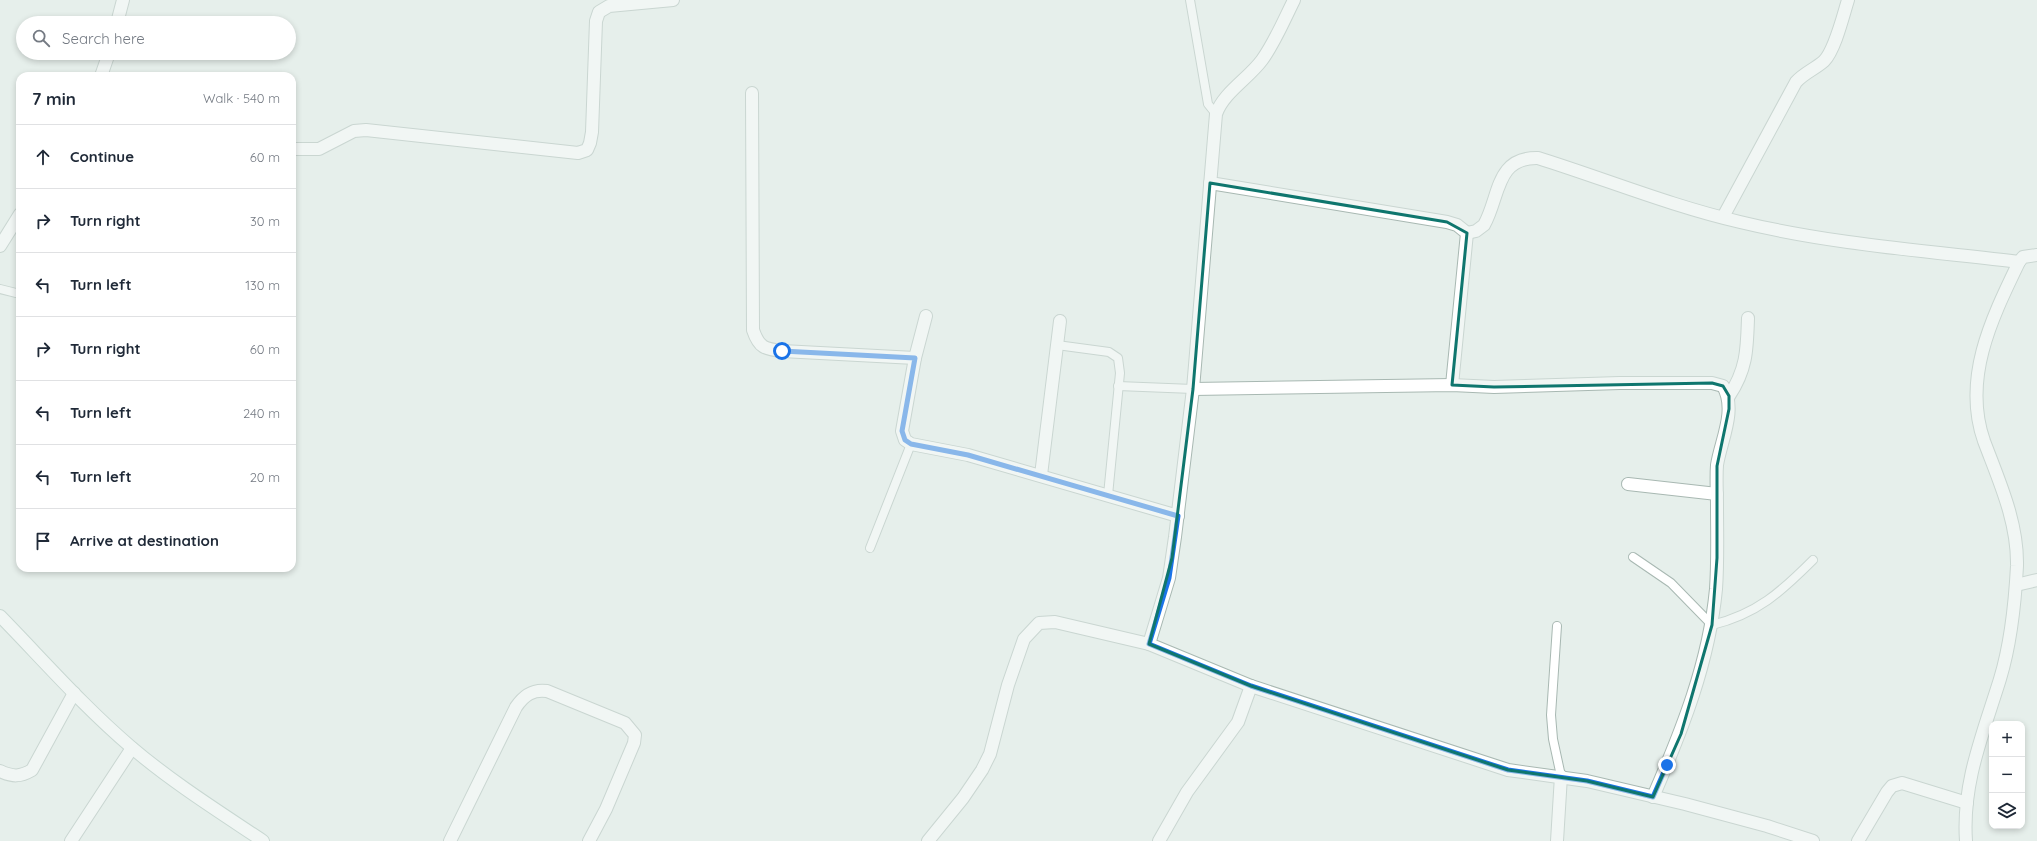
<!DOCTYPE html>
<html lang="en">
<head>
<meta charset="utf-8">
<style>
  :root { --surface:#fff; --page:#f2f2f3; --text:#1f2937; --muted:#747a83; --line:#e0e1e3 }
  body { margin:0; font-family:Quicksand,sans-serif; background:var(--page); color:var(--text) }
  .controls { position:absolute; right:12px; bottom:12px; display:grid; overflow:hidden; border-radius:8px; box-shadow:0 2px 6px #0003 }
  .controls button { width:36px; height:36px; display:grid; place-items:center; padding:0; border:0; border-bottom:1px solid var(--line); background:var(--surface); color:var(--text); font:20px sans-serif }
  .stop { position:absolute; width:12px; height:12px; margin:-9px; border:3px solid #1a73e8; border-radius:50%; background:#fff }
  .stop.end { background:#1a73e8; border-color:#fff; box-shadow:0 1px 4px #0008 }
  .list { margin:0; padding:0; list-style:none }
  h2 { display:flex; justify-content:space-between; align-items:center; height:52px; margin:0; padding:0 16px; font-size:17px }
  h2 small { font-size:13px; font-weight:400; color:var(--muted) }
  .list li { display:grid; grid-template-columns:26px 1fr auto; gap:12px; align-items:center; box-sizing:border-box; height:64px; padding:0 16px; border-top:1px solid var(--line) }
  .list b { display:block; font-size:15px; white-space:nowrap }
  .list em { font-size:13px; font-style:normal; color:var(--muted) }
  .icon { flex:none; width:22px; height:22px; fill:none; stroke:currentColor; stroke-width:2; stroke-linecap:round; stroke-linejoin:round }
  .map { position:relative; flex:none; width:2037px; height:841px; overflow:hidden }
  .search { position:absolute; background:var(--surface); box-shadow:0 2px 6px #0003; left:16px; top:16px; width:280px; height:44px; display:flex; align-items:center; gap:10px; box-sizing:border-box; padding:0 14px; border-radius:22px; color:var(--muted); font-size:15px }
  .panel { position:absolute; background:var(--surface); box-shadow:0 2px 6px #0003; left:16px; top:72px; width:280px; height:500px; border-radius:12px }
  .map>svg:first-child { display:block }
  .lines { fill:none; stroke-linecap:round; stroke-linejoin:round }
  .lane-casing { stroke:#a8b8b2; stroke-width:10 }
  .street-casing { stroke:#a8b8b2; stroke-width:14 }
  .secondary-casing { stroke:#a4bbb3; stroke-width:14 }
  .lane { stroke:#fff; stroke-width:8 }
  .street { stroke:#fff; stroke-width:12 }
  .secondary { stroke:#fff; stroke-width:12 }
  .route { stroke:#1a73e8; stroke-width:5 }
  .marked { fill:none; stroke:#0f766e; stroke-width:3; stroke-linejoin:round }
</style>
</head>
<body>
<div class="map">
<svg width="2037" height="841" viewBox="0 0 2037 841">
  <rect width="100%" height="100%" fill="#e6efeb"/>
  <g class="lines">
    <defs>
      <g id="lane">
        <path d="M1190,0l18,104 8,10"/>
        <path d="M0,289l20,5"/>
        <path d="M1057,345l52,7 9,6 2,15 -12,122"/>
        <path d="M1118,386l75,3"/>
        <path d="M870,548l41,-104"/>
        <path d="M1633,557l38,26 41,42c45,-11 69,-33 101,-65"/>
        <path d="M1557,626l-6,89 2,24 8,37"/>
      </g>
      <g id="street">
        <path d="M1294,0c-10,20 -19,42 -32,60 -14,19 -38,32 -46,54l-23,275 -18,148 -6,41 -20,66 102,42 257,84 79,11 98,23 82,22 46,15"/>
        <path d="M117,23l6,-23"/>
        <path d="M101,76l8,-23"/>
        <path d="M752,93l1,237c6,18 12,19 29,21l133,7"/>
        <path d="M292,149h27l35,-18 12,-1 212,23 9,-3 3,-7 2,-11 4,-111 3,-9 10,-6 64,-6"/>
        <path d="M1210,183l237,39 10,3 10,8 -15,152"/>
        <path d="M1723,217l73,-135c8,-9 19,-13 28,-21 11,-11 19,-45 24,-61"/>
        <path d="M1467,233l9,-2 8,-6c16,-28 11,-68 54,-67 67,21 133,48 202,64 91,22 187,29 279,40"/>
        <path d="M0,246l20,-32"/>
        <path d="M926,316l-11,42 -13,73 3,9 6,4 57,11 210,61"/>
        <path d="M1193,389l259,-4 42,2 126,-4h92l11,3c14,24 -2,54 -6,79 -1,13 0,27 0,40 0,28 1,56 -1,84 -7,74 -34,141 -63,208"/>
        <path d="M1729,396c18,-27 18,-47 19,-78"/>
        <path d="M1041,475l19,-154"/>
        <path d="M1628,484l89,10"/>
        <path d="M2016,585l21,-5"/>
        <path d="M0,771c13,6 20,6 32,-1l42,-77"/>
        <path d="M71,841l61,-93"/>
        <path d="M450,841l66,-134c8,-12 17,-18 31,-16l78,32 10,12 -1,8 -28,66 -17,32"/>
        <path d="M928,841l35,-43 19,-28 8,-16 18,-69 16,-46 15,-16 16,-1 94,22"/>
        <path d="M1159,841l28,-49 51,-70 13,-36"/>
        <path d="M1557,841l4,-65"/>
        <path d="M1858,841l29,-49 5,-6 10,-3 65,20"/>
        <path d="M1966,841c-4,-58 17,-107 34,-162 11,-36 15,-75 17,-113 1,-44 -18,-85 -33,-125 -22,-63 8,-123 35,-179l4,-5 14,-2"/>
      </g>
      <path id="secondary" d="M0,616c43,44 84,91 131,131 41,35 87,64 132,94"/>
    </defs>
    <!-- lane casing -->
    <use href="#lane" class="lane-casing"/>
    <!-- street casing -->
    <use href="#street" class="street-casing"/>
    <!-- secondary casing -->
    <use href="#secondary" class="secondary-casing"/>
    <!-- lane -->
    <use href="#lane" class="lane"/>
    <!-- street -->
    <use href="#street" class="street"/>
    <!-- secondary -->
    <use href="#secondary" class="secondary"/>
  </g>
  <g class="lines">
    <!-- route -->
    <path class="route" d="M782,351l133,7 -13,73 3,9 6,4 57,11 210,61 -9,62 -20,66 102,42 257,84 79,11 66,16 14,-32"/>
  </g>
  <!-- marked area -->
  <path d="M0 0H2037V841H0ZM1210,183l237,39 20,11 -15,152 42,2 218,-4 11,3 6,10v13l-12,57v92l-5,67 -31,109 -28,63 -66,-16 -79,-11 -257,-84 -102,-42 23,-86 21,-169z" fill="#e6efeb" fill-opacity=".55" fill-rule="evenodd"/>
  <path class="marked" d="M1210,183l237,39 20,11 -15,152 42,2 218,-4 11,3 6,10v13l-12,57v92l-5,67 -31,109 -28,63 -66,-16 -79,-11 -257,-84 -102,-42 23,-86 21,-169z"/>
</svg>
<div class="controls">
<button>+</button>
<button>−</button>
<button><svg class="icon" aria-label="layers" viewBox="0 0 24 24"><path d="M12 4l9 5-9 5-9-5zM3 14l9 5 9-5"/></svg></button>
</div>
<div class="stop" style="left:782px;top:351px"></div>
<div class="stop end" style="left:1667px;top:765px"></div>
<div class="search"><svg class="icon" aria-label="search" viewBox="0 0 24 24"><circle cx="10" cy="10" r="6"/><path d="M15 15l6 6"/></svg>Search here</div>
<section class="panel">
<h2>7 min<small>Walk · 540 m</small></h2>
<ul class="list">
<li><svg class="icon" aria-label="ahead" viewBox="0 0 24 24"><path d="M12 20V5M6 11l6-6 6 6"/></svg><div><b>Continue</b></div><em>60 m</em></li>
<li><svg class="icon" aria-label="right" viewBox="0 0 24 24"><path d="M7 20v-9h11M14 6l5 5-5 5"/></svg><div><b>Turn right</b></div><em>30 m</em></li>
<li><svg class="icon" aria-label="left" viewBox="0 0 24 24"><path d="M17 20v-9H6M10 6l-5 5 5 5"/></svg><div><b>Turn left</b></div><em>130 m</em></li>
<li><svg class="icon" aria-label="right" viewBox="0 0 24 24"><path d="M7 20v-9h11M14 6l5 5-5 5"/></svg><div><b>Turn right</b></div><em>60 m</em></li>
<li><svg class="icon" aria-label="left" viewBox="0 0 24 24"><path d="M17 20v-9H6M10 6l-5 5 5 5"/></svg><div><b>Turn left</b></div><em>240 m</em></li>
<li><svg class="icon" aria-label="left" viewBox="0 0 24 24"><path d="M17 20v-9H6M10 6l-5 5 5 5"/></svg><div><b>Turn left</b></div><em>20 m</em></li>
<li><svg class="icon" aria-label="arrive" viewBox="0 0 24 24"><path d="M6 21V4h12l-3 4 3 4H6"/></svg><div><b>Arrive at destination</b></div></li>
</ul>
</section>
</div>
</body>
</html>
